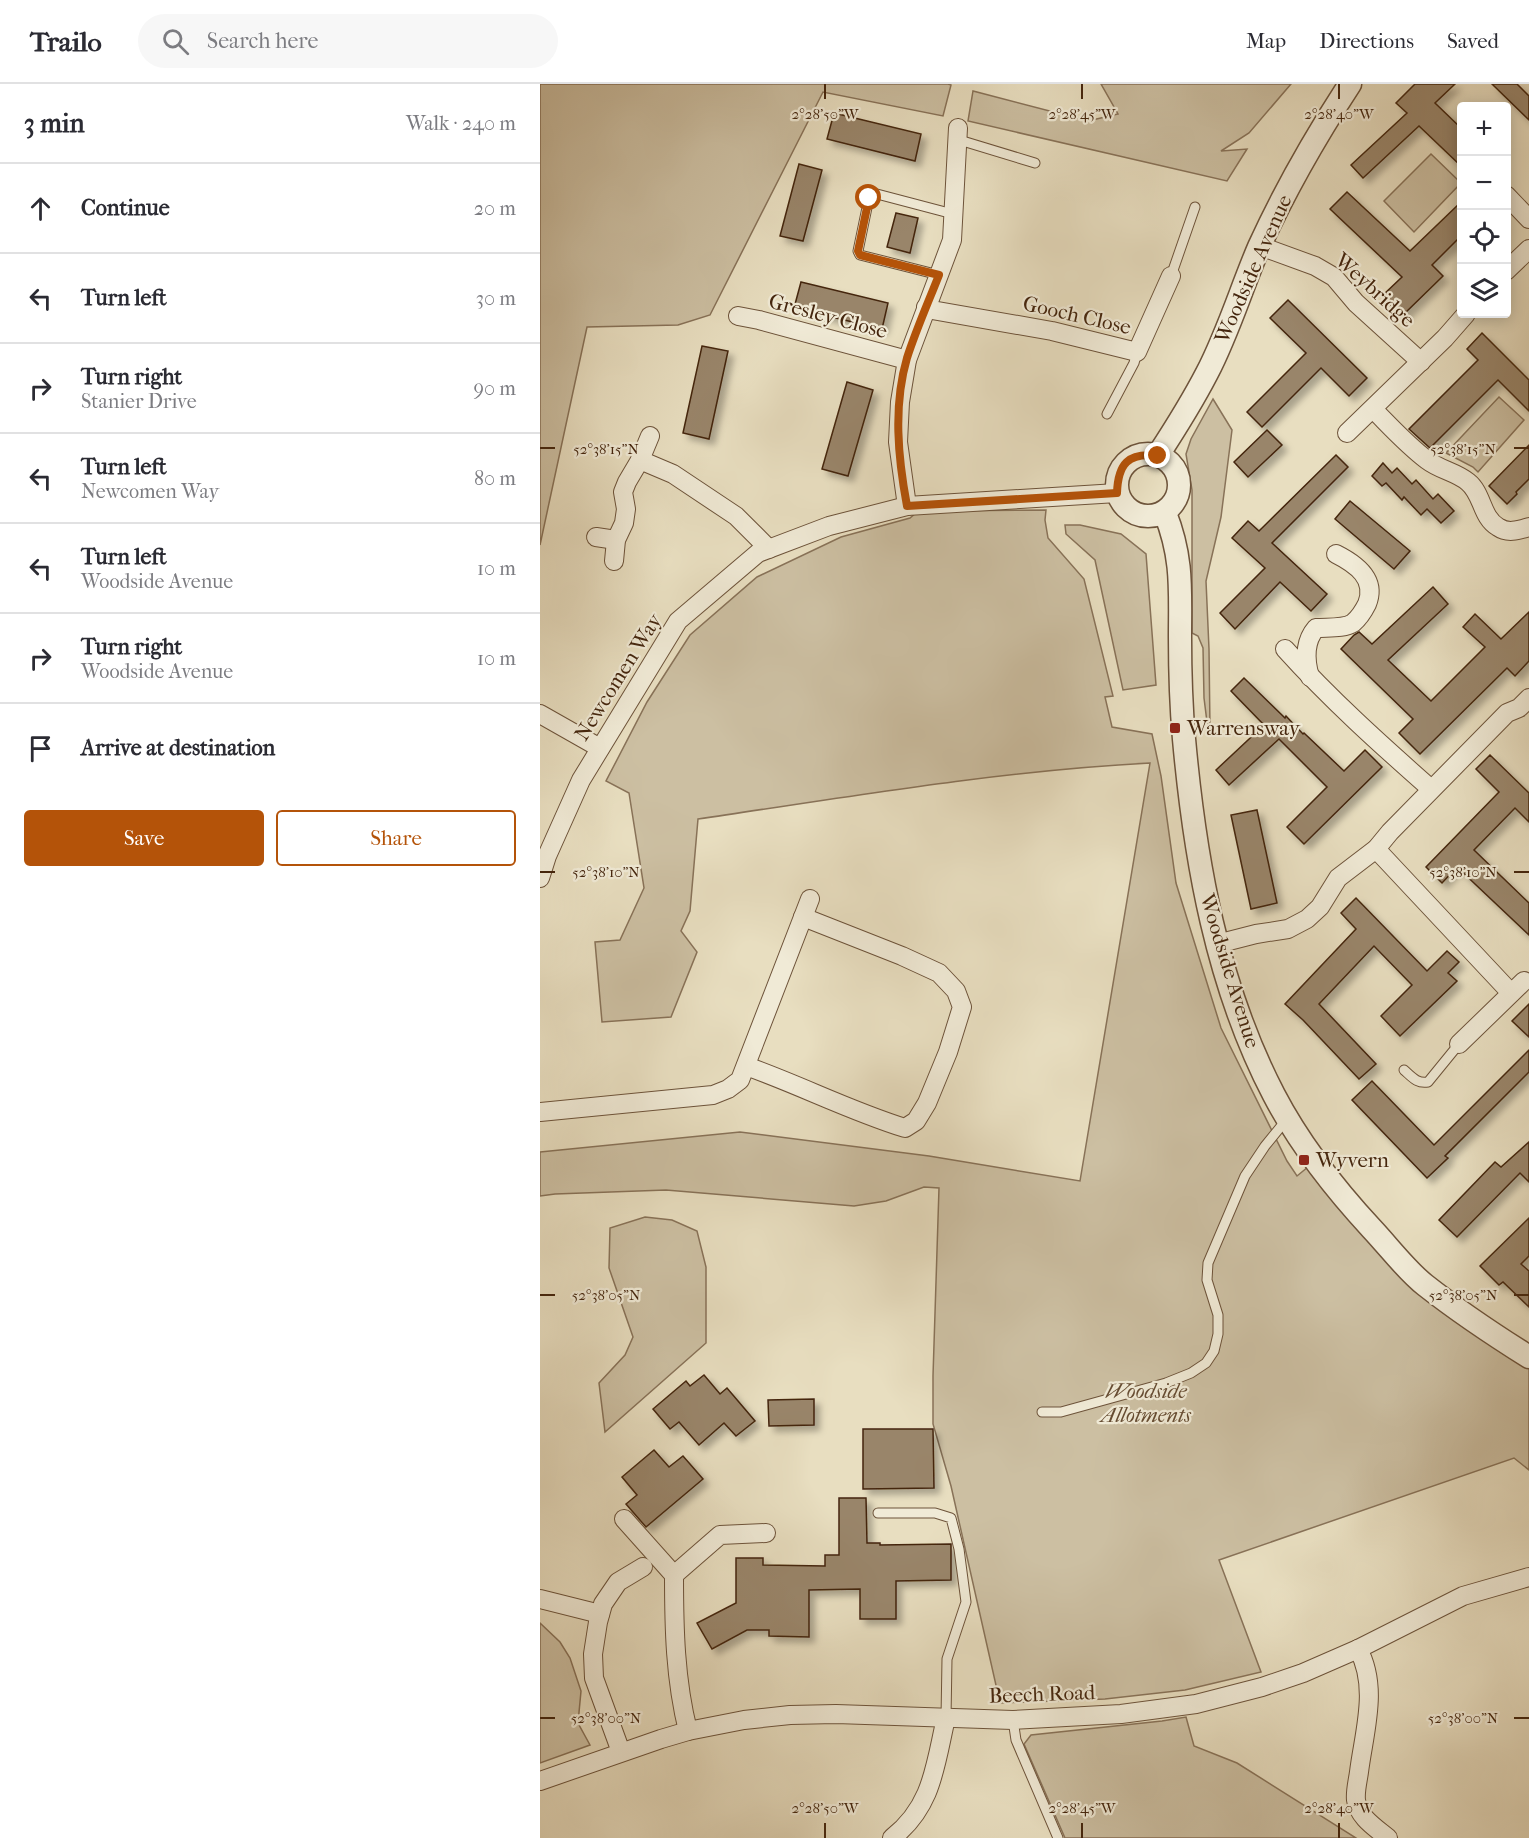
<!DOCTYPE html>
<html lang="en">
<head>
<meta charset="utf-8">
<style>
  :root { --surface:#fff; --page:#f7f7f7; --text:#2b2b33; --muted:#7c7c81; --line:#e1e1e2; --accent:#b45309 }
  body { margin:0; font-family:"IM FELL French Canon",serif; background:var(--page); color:var(--text) }
  .controls { position:absolute; right:18px; top:18px; display:grid; overflow:hidden; border-radius:6px; box-shadow:0 3px 15px #0003 }
  .controls button { width:54px; height:54px; display:grid; place-items:center; padding:0; border:0; border-bottom:2px solid var(--line); background:var(--surface); color:var(--text); font:30px sans-serif }
  .stop { position:absolute; width:18px; height:18px; margin:-14px; border:4px solid #b45309; border-radius:50%; background:#fff }
  .stop.end { background:#b45309; border-color:#fff; box-shadow:0 2px 6px #0008 }
  .list { margin:0; padding:0; list-style:none }
  h2 { display:flex; justify-content:space-between; align-items:center; height:78px; margin:0; padding:0 24px; font-size:26px }
  h2 small { font-size:20px; font-weight:400; color:var(--muted) }
  .list li { display:grid; grid-template-columns:39px 1fr auto; gap:18px; align-items:center; box-sizing:border-box; height:90px; padding:0 24px; border-top:2px solid var(--line) }
  .list b { display:block; font-size:22px; white-space:nowrap }
  .list p { margin:0; font-size:20px; white-space:nowrap; color:var(--muted) }
  .list em { font-size:20px; font-style:normal; color:var(--muted) }
  .actions { display:flex; gap:12px; padding:18px 24px }
  .actions a { flex:1; padding:14px 0; border:2px solid var(--accent); border-radius:6px; text-align:center; font-size:21px; color:var(--accent) }
  .actions .main { background:var(--accent); color:#fff }
  .icon { flex:none; width:33px; height:33px; fill:none; stroke:currentColor; stroke-width:2; stroke-linecap:round; stroke-linejoin:round }
  .map { position:relative; flex:none; width:989px; height:1754px; overflow:hidden }
  header { display:flex; align-items:center; gap:36px; box-sizing:border-box; height:84px; padding:0 30px; background:var(--surface); border-bottom:2px solid var(--line) }
  header strong { font-size:28px }
  nav { display:flex; gap:33px; margin-inline-start:auto; font-size:21px }
  .search { width:420px; height:54px; background:var(--page); display:flex; align-items:center; gap:15px; box-sizing:border-box; padding:0 21px; border-radius:33px; color:var(--muted); font-size:22px }
  main { display:flex }
  aside { flex:1; background:var(--surface) }
  .map>svg:first-child { display:block }
  .green { fill:#ccbfa2; stroke:#887258; stroke-width:1.5 }
  .building { fill:#99856a; stroke:#44250d; stroke-width:1.5; filter:url(#shadow) }
  .lines { fill:none; stroke-linecap:round; stroke-linejoin:round }
  .service-casing { stroke:#6d533a; stroke-width:11 }
  .minor-casing { stroke:#6d533a; stroke-width:20 }
  .tertiary-casing { stroke:#6d533a; stroke-width:25 }
  .service { stroke:#f0ead6; stroke-width:9 }
  .minor { stroke:#f0ead6; stroke-width:18 }
  .tertiary { stroke:#f0ead6; stroke-width:22 }
  .route { stroke:#b45309; stroke-width:8 }
  .ticks { fill:none; stroke:#44250d; stroke-width:2 }
  .poi-dot { fill:#8f2418; stroke:#f0ead6; stroke-width:2 }
  .labels { text-anchor:middle; dominant-baseline:central; stroke-width:4.5; stroke-linejoin:round; paint-order:stroke }
  .street-label { font-size:21px; fill:#44250d; stroke:#f0ead6 }
  .poi-label { font-size:21px; fill:#44250d; stroke:#f0ead6; text-anchor:start }
  .park-label { font-size:21px; font-style:italic; fill:#664c32; stroke:#f0ead6 }
  .ticks-label { font-size:15px; text-anchor:middle; fill:#44250d; stroke:#f0ead6; stroke-width:4.5; stroke-linejoin:round; paint-order:stroke }
</style>
</head>
<body>
<header>
<strong>Trailo</strong>
<div class="search"><svg class="icon" aria-label="search" viewBox="0 0 24 24"><circle cx="10" cy="10" r="6"/><path d="M15 15l6 6"/></svg>Search here</div>
<nav><a>Map</a><a>Directions</a><a>Saved</a></nav>
</header>
<main>
<aside>
<h2>3 min<small>Walk · 240 m</small></h2>
<ul class="list">
<li><svg class="icon" aria-label="ahead" viewBox="0 0 24 24"><path d="M12 20V5M6 11l6-6 6 6"/></svg><div><b>Continue</b></div><em>20 m</em></li>
<li><svg class="icon" aria-label="left" viewBox="0 0 24 24"><path d="M17 20v-9H6M10 6l-5 5 5 5"/></svg><div><b>Turn left</b></div><em>30 m</em></li>
<li><svg class="icon" aria-label="right" viewBox="0 0 24 24"><path d="M7 20v-9h11M14 6l5 5-5 5"/></svg><div><b>Turn right</b><p>Stanier Drive</p></div><em>90 m</em></li>
<li><svg class="icon" aria-label="left" viewBox="0 0 24 24"><path d="M17 20v-9H6M10 6l-5 5 5 5"/></svg><div><b>Turn left</b><p>Newcomen Way</p></div><em>80 m</em></li>
<li><svg class="icon" aria-label="left" viewBox="0 0 24 24"><path d="M17 20v-9H6M10 6l-5 5 5 5"/></svg><div><b>Turn left</b><p>Woodside Avenue</p></div><em>10 m</em></li>
<li><svg class="icon" aria-label="right" viewBox="0 0 24 24"><path d="M7 20v-9h11M14 6l5 5-5 5"/></svg><div><b>Turn right</b><p>Woodside Avenue</p></div><em>10 m</em></li>
<li><svg class="icon" aria-label="arrive" viewBox="0 0 24 24"><path d="M6 21V4h12l-3 4 3 4H6"/></svg><div><b>Arrive at destination</b></div></li>
</ul>
<div class="actions"><a class="main">Save</a><a>Share</a></div>
</aside>
<div class="map">
<svg width="989" height="1754" viewBox="0 0 989 1754">
  <defs>
    <filter id="shadow"><feDropShadow dx="5.5" dy="5.5" stdDeviation="3" flood-color="#0004"/></filter>
  </defs>
  <rect width="100%" height="100%" fill="#e8dec0"/>
  <filter id="stains"><feTurbulence type="fractalNoise" baseFrequency=".00333" numOctaves="4"/><feColorMatrix values="0 0 0 0 .2 0 0 0 0 .09 0 0 0 0 .02 0 0 0 .5 -.17"/></filter>
  <radialGradient id="worn" r=".72"><stop offset=".6" stop-color="#630" stop-opacity="0"/><stop offset="1" stop-color="#630" stop-opacity=".3"/></radialGradient>
  <!-- green -->
  <g class="green">
    <path d="M0,0h408l3,1 -8,31 -120,-24 -113,223 -32,10 -91,2 -47,218z"/>
    <path d="M561,0h190l-42,49 -28,18 26,-2 -20,32 -259,-60 5,-30 115,30 30,-7z"/>
    <path d="M891,70l30,29 -47,49 -30,-31z"/>
    <path d="M959,313l25,23 -46,52 -5,-5 -27,-14z"/>
    <path d="M673,315l19,31 -11,87 -15,64 3,68 1,80 -2,1 -4,-32 -1,-50 -5,-12 -6,-3v-143l-6,-36 5,-15z"/>
    <path d="M506,426l-1,10 3,18 36,41 29,117 -8,1 7,30 40,7 9,42 15,107 45,145 66,133 10,15 11,-9 221,200v103l-15,-12 -295,102 42,112 -76,18 -80,9 -105,4 -49,-217 -18,-62v-48l6,-188 -15,-1 -38,14 -32,5 -188,-16 -111,4 -15,2v-44l200,-20 189,24 151,25 70,-418c-152,8 -302,34 -452,56l-8,92 -9,20 16,21 -26,65 -69,5 -7,-80 25,-2 24,-52 -15,-95 -23,-12 41,-79 43,-67 67,-58 84,-40 69,-19 8,-7z"/>
    <path d="M525,441h15l41,9 25,20 10,131 -33,5 -28,-130 -29,-26z"/>
    <path d="M105,1133l27,3 25,11 9,36v76l-101,89 -6,-49 26,-28 8,-18 -24,-69 1,-40z"/>
    <path d="M0,1539l20,19 10,16 11,33 -3,32 12,22 -50,18z"/>
    <path d="M646,1633l8,29 43,17 119,75h-291l-41,-94 7,-9 131,-14z"/>
  </g>
  <!-- building -->
  <g class="building">
    <path d="M875,0h40l-20,19 26,25v38l-42,-40 -56,52 -12,-13 56,-52 -11,-10z"/>
    <path d="M952,0h25l12,12v24z"/>
    <path d="M294,29l87,21 -6,27 -88,-22z"/>
    <path d="M259,80l23,6 -19,71 -23,-5z"/>
    <path d="M807,108l63,59 51,-49v34l-29,29 11,11 -41,40 -20,-20 20,-19 -72,-68z"/>
    <path d="M356,129l22,5 -8,35 -23,-6z"/>
    <path d="M261,198l87,21 -6,26 -88,-21z"/>
    <path d="M748,216l79,78 -18,18 -28,-28 -59,59 -15,-15 59,-59 -36,-35z"/>
    <path d="M942,249l47,47v31l-31,-31 -68,68 -21,-19 69,-69 -11,-11z"/>
    <path d="M162,262l26,5 -19,88 -26,-6z"/>
    <path d="M307,298l26,8 -25,86 -26,-7z"/>
    <path d="M727,346l15,15 -34,32 -14,-15z"/>
    <path d="M989,361v34l-13,13 1,2 -10,10 -18,-18z"/>
    <path d="M796,371l12,12 -76,76 55,51 -16,17 -31,-29 -45,47 -15,-16 45,-45 -33,-30 16,-17 11,10z"/>
    <path d="M843,379l9,10 5,-5 15,16 4,-4 17,19 5,-5 16,17 -13,12 -14,-14 -6,6 -17,-18 -2,3 -16,-17 -4,3 -10,-10z"/>
    <path d="M810,417l60,50 -16,18 -59,-50z"/>
    <path d="M893,503l15,17 -60,56 43,41 54,-54 -22,-20 12,-13 26,25 28,-27v49l-14,15 -8,-8 -87,86 -21,-21 14,-14 -72,-70 13,-14 5,-3 13,12z"/>
    <path d="M704,594l41,40 1,-2 17,18 1,-1 40,38 21,-21 17,17 -78,77 -17,-17 40,-40 -48,-48 -50,46 -13,-15 48,-45 -33,-34z"/>
    <path d="M950,671l39,38v29l-14,-14 -41,42 55,53v32l-72,-68 -15,16 -16,-16 73,-75 -23,-23z"/>
    <path d="M717,726l20,93 -26,6 -20,-94z"/>
    <path d="M816,814l71,73 20,-20 12,11 -11,11 9,8 -57,55 -19,-20 31,-31 -38,-39 -55,58 57,60 -17,15 -56,-59 -18,-16 71,-75 -15,-16z"/>
    <path d="M989,920v33l-17,-16z"/>
    <path d="M989,966v22l-84,84 3,2 -21,20 -75,-78 20,-19 62,64z"/>
    <path d="M989,1058v40l-9,-9 -63,64 -18,-17 56,-58 6,5z"/>
    <path d="M989,1134v38l-8,8 8,7v36l-26,-25 -4,3 -19,-19z"/>
    <path d="M164,1291l16,19 7,-6 28,33 -19,15 -12,-13 -25,22 -20,-23 -9,7 -17,-20 33,-28 4,5z"/>
    <path d="M274,1315v26l-45,1 -1,-26z"/>
    <path d="M323,1345h70l1,59 -71,1z"/>
    <path d="M114,1366l15,17 14,-11 20,23 -57,48 -20,-23 11,-9 -15,-18z"/>
    <path d="M299,1414h27l1,45h13v2l71,-1v36l-55,1v38h-36v-30l-51,1v47l-40,-1v-6h-22l-35,19 -15,-26 39,-20v-45h27v7l62,1v-11h14z"/>
  </g>
  <g class="lines">
    <defs>
      <g id="service">
        <path d="M416,55l79,24"/>
        <path d="M399,191l-79,-20 -2,-4 11,-53 3,-4h5l76,20"/>
        <path d="M631,192l24,-69"/>
        <path d="M567,330l27,-51 3,-11"/>
        <path d="M864,986c8,7 13,14 24,12l31,-38"/>
        <path d="M502,1328h19l105,-29 25,-10 15,-10 8,-12 4,-17v-19l-11,-35 1,-17 37,-87 20,-30 22,-27"/>
        <path d="M338,1429h57l16,5 8,31 7,53 -19,57 -1,59"/>
        <path d="M473,1636l3,20 42,98"/>
      </g>
      <g id="minor">
        <path d="M966,111l23,24"/>
        <path d="M720,162l55,20 19,11 22,26 65,59"/>
        <path d="M966,187l23,-22"/>
        <path d="M386,223l6,3 120,21 85,21 34,-76"/>
        <path d="M198,232l21,4 148,40"/>
        <path d="M833,325c17,17 34,36 54,51 13,10 29,12 41,22 15,12 13,35 30,45 10,7 21,3 31,0"/>
        <path d="M807,349l98,-95 21,-24"/>
        <path d="M100,376l33,14 63,42 33,33"/>
        <path d="M367,422l-9,-64 2,-40 7,-42 45,-120 6,-112"/>
        <path d="M56,453l20,3"/>
        <path d="M74,477l2,-21 8,-17 2,-14 -3,-17 4,-10 13,-22 10,-24"/>
        <path d="M745,565c45,50 95,95 146,140"/>
        <path d="M770,593c-5,-17 -6,-35 6,-49 11,-1 28,1 37,-5 6,-5 11,-13 14,-19 10,-25 -11,-40 -31,-50"/>
        <path d="M0,630l60,34"/>
        <path d="M836,765l135,144"/>
        <path d="M0,794l7,-22 34,-76 97,-159 80,-68 71,-27 78,-20 210,-13"/>
        <path d="M677,860l39,-10 32,-5 19,-10 13,-12 18,-29 38,-29 14,-17 117,-119 12,-5 10,-10"/>
        <path d="M919,960l65,-63"/>
        <path d="M206,982c54,19 104,45 159,62l11,-7 11,-18 21,-51 14,-45 -6,-16 -17,-18 -37,-17 -99,-39"/>
        <path d="M0,1028l173,-17 15,-6 12,-9 70,-181"/>
        <path d="M84,1435l50,56"/>
        <path d="M0,1515l60,15"/>
        <path d="M818,1565c21,38 6,83 1,123 -1,8 -4,19 -3,28 2,17 20,28 32,38"/>
        <path d="M148,1647c-13,-52 -14,-103 -14,-156l46,-40 46,-2"/>
        <path d="M81,1668l-27,-74 -1,-24 5,-32 5,-18 15,-22 25,-15"/>
        <path d="M0,1697l121,-42 27,-8 56,-11 46,-5 46,-1 177,6 108,-6 75,-10 66,-17 41,-14 55,-24 105,-53 66,-19"/>
        <path d="M352,1754c41,-32 43,-73 54,-120"/>
      </g>
      <g id="tertiary">
        <circle cx="608" cy="401" r="31"/>
        <path d="M618,371c17,-26 34,-53 49,-82 21,-40 34,-84 52,-126 26,-57 57,-111 91,-163"/>
        <path d="M625,429c18,45 15,77 15,124 0,34 1,68 4,102 11,122 33,247 90,356 25,48 61,94 98,134 16,17 35,42 53,56 33,26 69,50 104,72"/>
      </g>
    </defs>
    <!-- service casing -->
    <use href="#service" class="service-casing"/>
    <!-- minor casing -->
    <use href="#minor" class="minor-casing"/>
    <!-- tertiary casing -->
    <use href="#tertiary" class="tertiary-casing"/>
    <!-- service -->
    <use href="#service" class="service"/>
    <!-- minor -->
    <use href="#minor" class="minor"/>
    <!-- tertiary -->
    <use href="#tertiary" class="tertiary"/>
  </g>
  <g class="lines">
    <!-- route -->
    <path class="route" d="M329,114l-11,53 2,4 79,20c-11,28 -23,55 -32,83 -14,48 -9,100 0,148l210,-13c1,-29 11,-41 41,-37"/>
  </g>
  <!-- ticks -->
  <path class="ticks" d="M285,0v15M542,0v15M799,0v15M0,364h15M974,364h15M0,788h15M974,788h15M0,1211h15M974,1211h15M0,1634h15M974,1634h15M285,1739v15M542,1739v15M799,1739v15"/>
  <!-- markers -->
  <g class="poi-dot">
    <rect x="629" y="638" width="12" height="12" rx="3"/>
    <rect x="758" y="1070" width="12" height="12" rx="3"/>
  </g>
  <g class="labels">
    <!-- street labels -->
    <g class="street-label">
      <text transform="translate(713 185) rotate(-66)">Woodside Avenue</text>
      <text transform="translate(835 206) rotate(42)">Weybridge</text>
      <text transform="translate(537 231) rotate(13)">Gooch Close</text>
      <text transform="translate(288 232) rotate(15)">Gresley Close</text>
      <text transform="translate(78 593) rotate(-58)">Newcomen Way</text>
      <text transform="translate(690 887) rotate(73)">Woodside Avenue</text>
      <text transform="translate(502 1610) rotate(-2)">Beech Road</text>
    </g>
    <!-- poi labels -->
    <g class="poi-label">
      <text x="647" y="644">Warrensway</text>
      <text x="776" y="1076">Wyvern</text>
    </g>
    <!-- park labels -->
    <g class="park-label">
      <text x="606" y="1307">Woodside<tspan x="606" dy="24">Allotments</tspan></text>
    </g>
  </g>
  <g class="ticks-label">
    <text x="285" y="35">2°28'50"W</text>
    <text x="542" y="35">2°28'45"W</text>
    <text x="799" y="35">2°28'40"W</text>
    <text x="66" y="370">52°38'15"N</text>
    <text x="923" y="370">52°38'15"N</text>
    <text x="66" y="793">52°38'10"N</text>
    <text x="923" y="793">52°38'10"N</text>
    <text x="66" y="1216">52°38'05"N</text>
    <text x="923" y="1216">52°38'05"N</text>
    <text x="66" y="1639">52°38'00"N</text>
    <text x="923" y="1639">52°38'00"N</text>
    <text x="285" y="1729">2°28'50"W</text>
    <text x="542" y="1729">2°28'45"W</text>
    <text x="799" y="1729">2°28'40"W</text>
  </g>
  <rect width="100%" height="100%" filter="url(#stains)"/>
  <rect width="100%" height="100%" fill="url(#worn)"/>
</svg>
<div class="controls">
<button>+</button>
<button>−</button>
<button><svg class="icon" aria-label="locate" viewBox="0 0 24 24"><circle cx="12" cy="12" r="6"/><path d="M12 2v4M12 18v4M2 12h4M18 12h4"/></svg></button>
<button><svg class="icon" aria-label="layers" viewBox="0 0 24 24"><path d="M12 4l9 5-9 5-9-5zM3 14l9 5 9-5"/></svg></button>
</div>
<div class="stop" style="left:329px;top:114px"></div>
<div class="stop end" style="left:618px;top:372px"></div>
</div>
</main>
</body>
</html>
